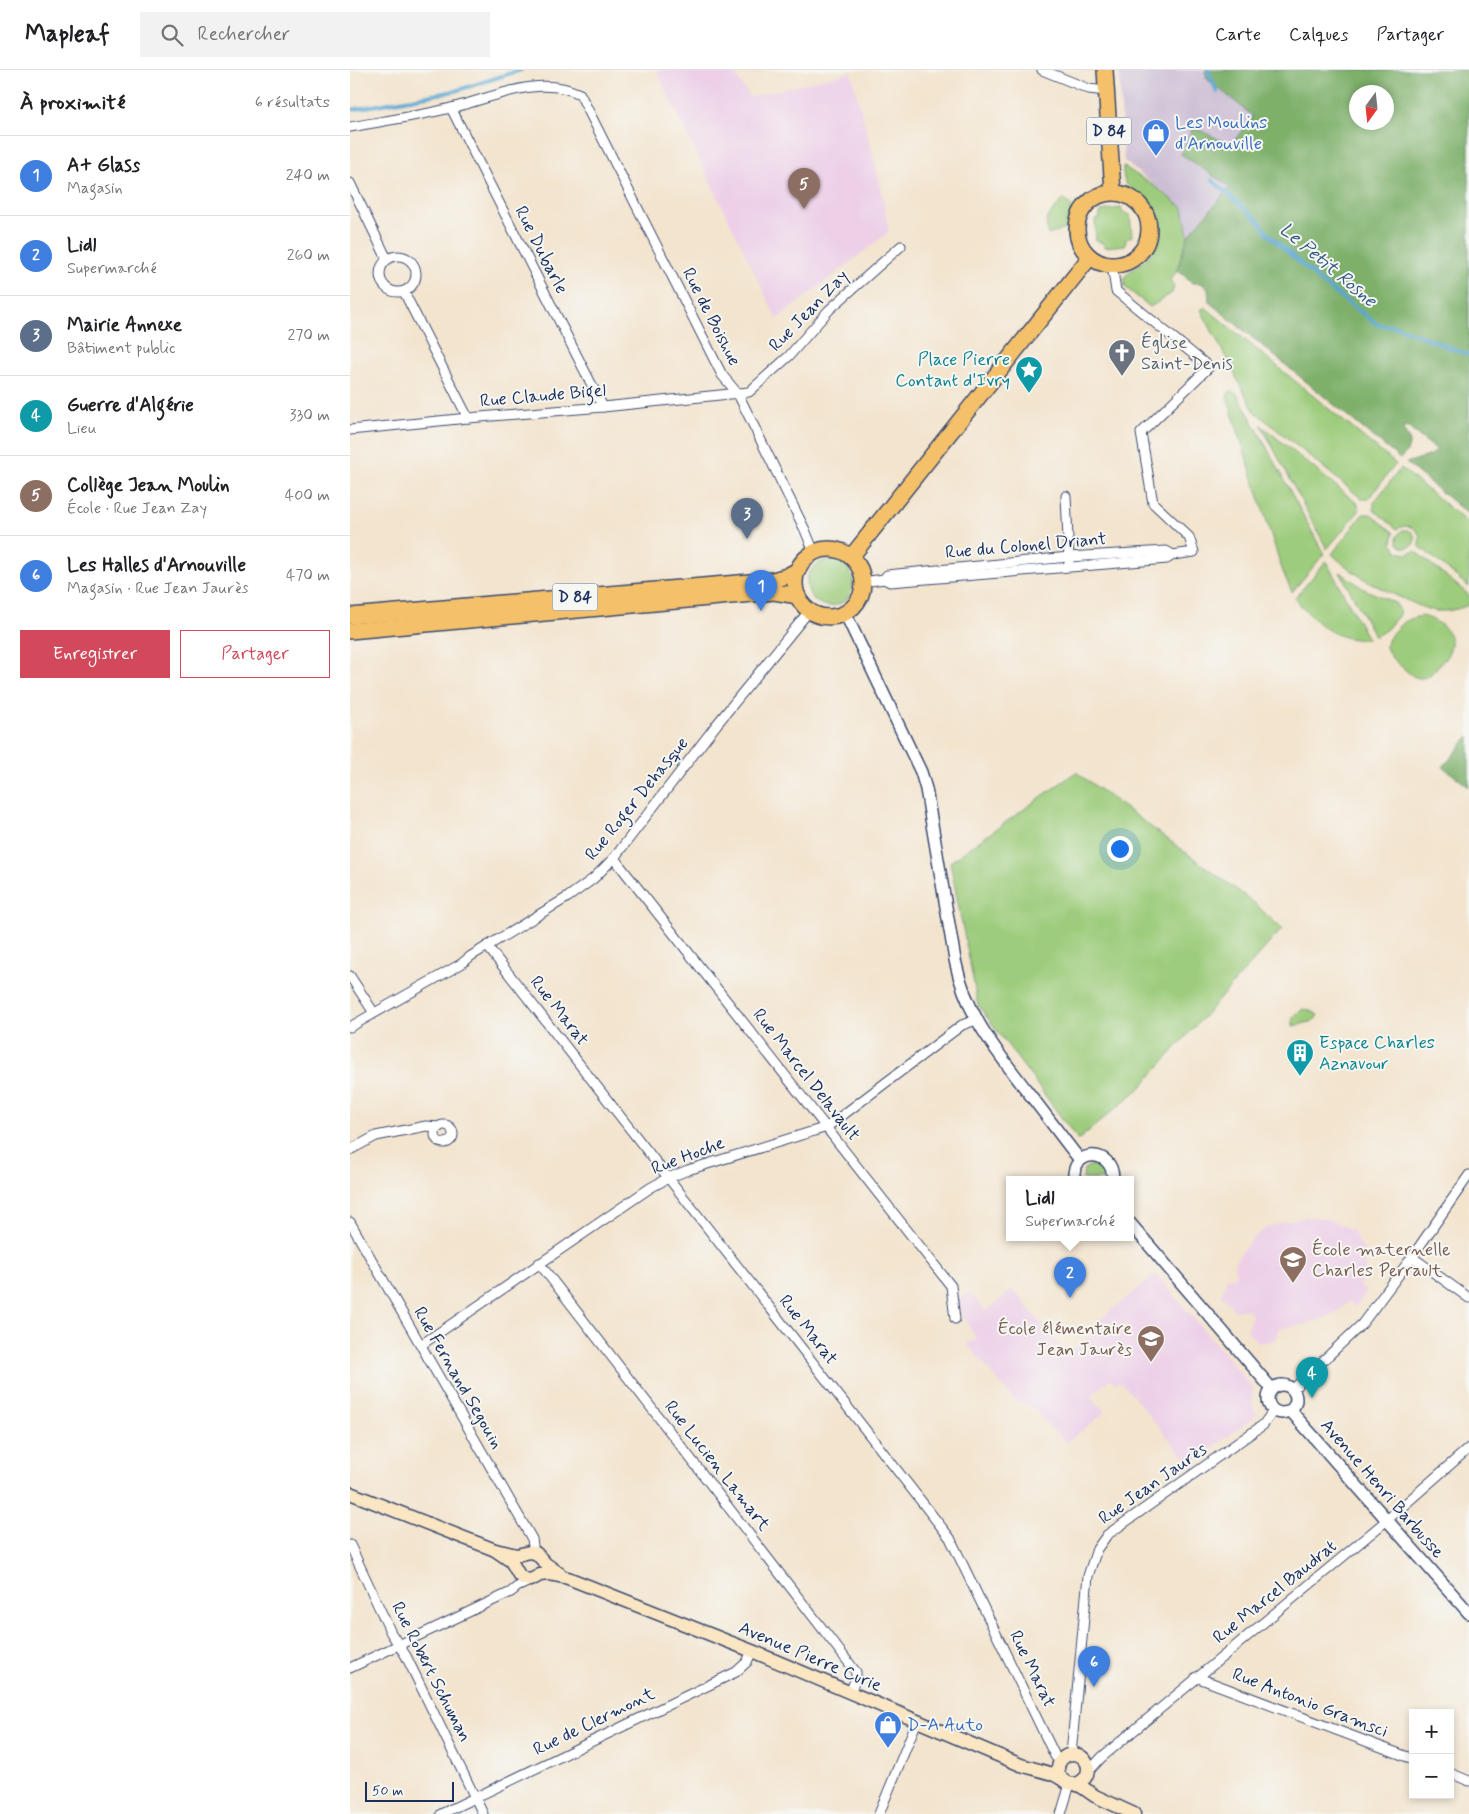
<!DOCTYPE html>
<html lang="fr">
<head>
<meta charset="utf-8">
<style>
  :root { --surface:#fff; --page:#f2f2f2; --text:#202124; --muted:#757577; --line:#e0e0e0; --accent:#d1495b }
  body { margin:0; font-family:Mynerve,sans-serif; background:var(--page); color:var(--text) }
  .controls { position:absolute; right:15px; bottom:15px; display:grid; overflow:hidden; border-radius:0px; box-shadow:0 2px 8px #0003 }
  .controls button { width:45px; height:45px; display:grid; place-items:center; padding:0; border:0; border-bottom:1px solid var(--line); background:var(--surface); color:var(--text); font:25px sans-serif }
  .compass { position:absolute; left:999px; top:15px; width:45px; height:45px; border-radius:50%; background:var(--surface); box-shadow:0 2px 8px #0003; rotate:195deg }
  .scale { position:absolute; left:15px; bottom:12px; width:89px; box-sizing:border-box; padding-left:5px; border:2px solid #1b2f5e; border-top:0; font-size:14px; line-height:18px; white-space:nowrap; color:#1b2f5e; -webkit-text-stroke:4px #f6f6f2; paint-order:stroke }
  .you { position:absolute; left:769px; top:778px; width:18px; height:18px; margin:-12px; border:4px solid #fff; border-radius:50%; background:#1a73e8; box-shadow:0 0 0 8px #1a73e833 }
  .badge { display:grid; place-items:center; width:32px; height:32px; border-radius:50%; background:var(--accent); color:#fff; font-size:16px; font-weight:700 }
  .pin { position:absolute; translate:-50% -41px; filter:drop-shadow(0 1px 2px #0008) }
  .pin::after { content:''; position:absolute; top:26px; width:18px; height:15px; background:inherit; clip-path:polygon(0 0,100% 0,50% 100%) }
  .popup { position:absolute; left:656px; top:1106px; width:128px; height:65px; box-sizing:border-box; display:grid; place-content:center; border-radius:0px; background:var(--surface); filter:drop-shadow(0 1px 4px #0005); font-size:16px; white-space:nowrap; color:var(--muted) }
  .popup b { font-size:19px; color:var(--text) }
  .popup::after { content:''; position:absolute; left:50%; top:100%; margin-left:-10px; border:10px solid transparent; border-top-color:var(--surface) }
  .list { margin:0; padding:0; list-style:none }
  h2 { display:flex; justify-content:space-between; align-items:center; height:65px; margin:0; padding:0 20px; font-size:21px }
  h2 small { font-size:16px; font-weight:400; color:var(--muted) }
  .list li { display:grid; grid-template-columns:32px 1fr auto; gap:15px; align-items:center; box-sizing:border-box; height:80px; padding:0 20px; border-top:1px solid var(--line) }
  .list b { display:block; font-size:19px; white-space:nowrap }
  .list p { margin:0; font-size:16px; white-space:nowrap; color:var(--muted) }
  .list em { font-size:16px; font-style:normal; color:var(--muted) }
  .actions { display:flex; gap:10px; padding:15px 20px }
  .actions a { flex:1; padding:11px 0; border:1px solid var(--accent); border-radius:0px; text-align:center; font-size:18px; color:var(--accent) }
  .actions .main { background:var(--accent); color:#fff }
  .icon { flex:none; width:28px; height:28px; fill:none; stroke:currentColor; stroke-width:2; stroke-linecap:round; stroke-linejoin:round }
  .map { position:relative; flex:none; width:1119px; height:1744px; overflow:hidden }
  header { display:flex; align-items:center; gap:30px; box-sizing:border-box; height:70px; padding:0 25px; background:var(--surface); border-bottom:1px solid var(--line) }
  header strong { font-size:24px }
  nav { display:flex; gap:28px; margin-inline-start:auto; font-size:18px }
  .search { width:350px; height:45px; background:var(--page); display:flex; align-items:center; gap:12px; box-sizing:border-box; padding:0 18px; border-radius:0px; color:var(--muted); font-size:19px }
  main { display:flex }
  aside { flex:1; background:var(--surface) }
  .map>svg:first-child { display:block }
  .built { fill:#edd0e8 }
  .industrial { fill:#ccbed4 }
  .green { fill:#9dcc7b; stroke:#5c7e6c }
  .forest { fill:#7eb06b; stroke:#4c7064; fill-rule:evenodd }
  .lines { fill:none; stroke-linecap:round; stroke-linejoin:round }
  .stream { stroke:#5ba7d3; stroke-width:4 }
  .minor-casing { stroke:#3b4a6f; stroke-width:11 }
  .tertiary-casing { stroke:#3b4a6f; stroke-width:14 }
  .secondary-casing { stroke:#3b4a6f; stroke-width:15 }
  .primary-casing { stroke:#3b4a6f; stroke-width:18 }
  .minor { stroke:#fff; stroke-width:9 }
  .tertiary { stroke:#fff; stroke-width:11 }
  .secondary { stroke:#fbe6c3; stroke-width:12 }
  .primary { stroke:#f4c16a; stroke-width:15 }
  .labels { text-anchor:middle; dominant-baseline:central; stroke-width:4; stroke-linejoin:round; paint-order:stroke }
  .shield { fill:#f6f6f2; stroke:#5d6b8a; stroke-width:1 }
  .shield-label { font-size:16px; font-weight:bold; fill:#1b2f5e }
  .shop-label { font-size:18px; fill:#366cbe; stroke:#f6f6f2; text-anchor:start }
  .street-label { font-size:18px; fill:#1b2f5e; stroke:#f6f6f2 }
  .worship-label { font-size:18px; fill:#5b616d; stroke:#f6f6f2; text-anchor:start }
  .culture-label { font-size:18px; fill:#0d838f; stroke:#f6f6f2; text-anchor:end }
  .education-label { font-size:18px; fill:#785e54; stroke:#f6f6f2; text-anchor:start }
  .water-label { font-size:19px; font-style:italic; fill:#315987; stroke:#f6f6f2 }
</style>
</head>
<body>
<header>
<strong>Mapleaf</strong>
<div class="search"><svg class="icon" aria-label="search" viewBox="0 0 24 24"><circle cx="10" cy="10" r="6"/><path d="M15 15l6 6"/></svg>Rechercher</div>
<nav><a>Carte</a><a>Calques</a><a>Partager</a></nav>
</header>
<main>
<aside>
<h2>À proximité<small>6 résultats</small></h2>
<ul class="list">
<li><span class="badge" style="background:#3f7fe0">1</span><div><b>A+ Glass</b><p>Magasin</p></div><em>240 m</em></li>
<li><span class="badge" style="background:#3f7fe0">2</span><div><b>Lidl</b><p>Supermarché</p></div><em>260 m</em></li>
<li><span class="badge" style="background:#5c6f8a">3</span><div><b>Mairie Annexe</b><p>Bâtiment public</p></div><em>270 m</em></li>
<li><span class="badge" style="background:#0f9aa8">4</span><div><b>Guerre d'Algérie</b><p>Lieu</p></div><em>330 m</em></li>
<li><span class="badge" style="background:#8d6e63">5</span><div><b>Collège Jean Moulin</b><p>École · Rue Jean Zay</p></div><em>400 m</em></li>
<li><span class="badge" style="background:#3f7fe0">6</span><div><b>Les Halles d'Arnouville</b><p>Magasin · Rue Jean Jaurès</p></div><em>470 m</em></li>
</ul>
<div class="actions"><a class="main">Enregistrer</a><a>Partager</a></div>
</aside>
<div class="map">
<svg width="1119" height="1744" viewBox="0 0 1119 1744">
  <rect width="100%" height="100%" fill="#f6f6f2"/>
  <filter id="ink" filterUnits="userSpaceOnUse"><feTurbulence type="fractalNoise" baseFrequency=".02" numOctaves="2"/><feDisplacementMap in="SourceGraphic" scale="10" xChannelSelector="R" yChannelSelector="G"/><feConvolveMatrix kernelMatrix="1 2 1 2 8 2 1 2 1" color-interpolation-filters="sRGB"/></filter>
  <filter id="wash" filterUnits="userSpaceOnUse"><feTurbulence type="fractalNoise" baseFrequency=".0096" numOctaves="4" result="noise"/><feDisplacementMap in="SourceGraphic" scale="20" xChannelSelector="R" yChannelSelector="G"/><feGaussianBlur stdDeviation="1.12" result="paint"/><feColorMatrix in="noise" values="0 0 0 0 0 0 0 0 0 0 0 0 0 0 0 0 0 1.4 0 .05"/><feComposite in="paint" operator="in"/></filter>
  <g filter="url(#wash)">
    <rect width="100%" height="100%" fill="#f3e4ce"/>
    <!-- built -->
    <g class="built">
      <path d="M306,0h78l2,6 14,21 101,-25 30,114 8,46 -112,87z"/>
      <path d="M956,1147l17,1 12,4 17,8 12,21 1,21 -5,15 7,4 -12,16 -6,-6 -12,12 -29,11 -29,4 -4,12 -17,3 -11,-13 5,-15 -4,-6 -13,2 -14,-16 6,-17 9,-2 -2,-13 6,-9 14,-17 13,-9 12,-5z"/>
      <path d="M806,1204l97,114 -1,13 4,15 -66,48 -65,-78 -5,-4 -5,1 -5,-4 -19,17 14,16 -38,31 -10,-11 -2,1 -24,-27 -16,-5 -49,-58 11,-3 -22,-39 14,-9 17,19 27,-22 53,64 9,-5 15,-12 7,-14z"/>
    </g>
    <!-- industrial -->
    <path class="industrial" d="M769,0h86l2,9 46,37 -22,30 -38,-19 -12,27 49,33 -42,49 -5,-28 -59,-47z"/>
    <!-- green -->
    <g class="green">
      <path d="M773,96l31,20 29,22 5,28 -12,36 -6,8 4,6 -2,7 -22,14 -25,-20 -1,-9c7,-10 19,-14 26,-24 9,-12 11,-36 1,-48 -6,-8 -22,-16 -26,-24 -2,-4 -2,-11 -2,-16z"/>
      <path d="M713,129l9,7 -6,23 -18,6 -2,-15z"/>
      <path d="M771,138l2,5 7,2 2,21 -6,3 -1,6 -20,2 -2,-4 -7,-2 -1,-21 4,-2 2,-7z"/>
      <path d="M855,237l191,157 -28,35h-6l-108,-88 -53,-101z"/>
      <path d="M882,321l5,3 14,24 73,136 -32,38 -9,-20 -56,-175 2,-5z"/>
      <path d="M911,355l97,79 1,7 -32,38z"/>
      <path d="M1051,398l68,56v63l-50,-41 1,-10c-5,-9 -13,-13 -23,-7l-23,-19v-8z"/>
      <path d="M1013,444h8l23,19 -2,9 6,10 9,2 8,-3 54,44v10c-10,4 -22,7 -34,6 -10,-2 -19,-7 -29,-11 -29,-13 -51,-24 -74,-46z"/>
      <circle cx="1056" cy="469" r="9"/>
      <circle cx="480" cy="513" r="23"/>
      <path d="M976,491l42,78h-1c-32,3 -54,-18 -72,-41z"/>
      <path d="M990,502l24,17 31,14 5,7 -1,5 -12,14 -12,8z"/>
      <path d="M1072,546c17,4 37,18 26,38 -2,5 -7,9 -10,12 -5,6 -10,13 -19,12 -7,-1 -12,-7 -17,-11 -7,-6 -14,-11 -16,-21 5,-16 19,-28 36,-30z"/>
      <path d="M726,702l176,129 30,28 -142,159 -62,52 -100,-135 -28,-143z"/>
      <path d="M953,939l7,1 8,5 -4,6 -21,5v-9z"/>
      <path d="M741,1095c9,0 14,5 12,14h-20l1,-10z"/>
    </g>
    <!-- forest -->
    <g class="forest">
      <path d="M855,0h264v445l-63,-52 25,-8 6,-5 -31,-24 -3,4 7,11 -3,11 -7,7 -191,-157 -1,-13 -7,-6h-8l-16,-13 11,-34 42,-49 -49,-33 12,-27 38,18 22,-29 -46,-37zM1006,22h30v30h-30z"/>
      <path d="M1119,666v51l-26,-20z"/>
    </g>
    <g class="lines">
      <!-- stream -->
      <g class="stream">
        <path d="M858,0l9,22"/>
        <path d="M0,40l105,-19 66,-21"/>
        <path d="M862,110l48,42 8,12 53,48 57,43 17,1 74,29"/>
      </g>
    </g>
  </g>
  <g filter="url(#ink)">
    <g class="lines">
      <defs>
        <g id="minor">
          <path d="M692,0l47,19 17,2"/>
          <path d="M101,38l152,299"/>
          <path d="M0,57c34,-6 68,-11 101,-19 42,-10 87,-34 129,-14l142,281 16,19 67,136 9,22"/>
          <path d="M0,113l37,76"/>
          <circle cx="48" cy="204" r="18"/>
          <path d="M54,222l64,126"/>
          <path d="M0,360l118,-12 135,-11 146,-15 40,-36 40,-46 72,-64"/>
          <path d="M716,426l3,65"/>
          <path d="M534,509l3,-4 182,-18 97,-6 7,4"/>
          <path d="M513,512l21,-3 6,3 277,-23 6,-4 21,-3 -5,-15 -36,-34 -12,-70 68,-66 -93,-76 -4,-26"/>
          <path d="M264,788l337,428 4,33"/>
          <path d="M137,876l463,592 105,218 5,5"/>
          <path d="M0,906l24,37"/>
          <path d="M0,957l111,-63 10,-8 97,-59 25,-18 21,-21 103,-134 93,-114"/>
          <circle cx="94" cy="1064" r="9"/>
          <path d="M0,1080l26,-14 50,-10 13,1"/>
          <path d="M0,1152l182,317 1,7 -2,6"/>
          <path d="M1062,1187l57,41"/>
          <path d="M189,1193l317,409v6l-6,15"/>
          <path d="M71,1275l229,-157 18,-10 20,-8 139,-43 135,-102 14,-5"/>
          <path d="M942,1320l70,-66 50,-67 57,-82"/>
          <path d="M0,1475l41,88 15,23 77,158"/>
          <path d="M0,1598l161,-76 6,-5 15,-7"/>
          <path d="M846,1607l217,82"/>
          <path d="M721,1684l17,-178 9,-27 10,-14 156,-110 11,-15"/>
          <path d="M738,1702l14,-15 285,-237 82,-72"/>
          <path d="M1100,1703l19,8"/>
          <path d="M91,1744l295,-142 11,-10 5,-11"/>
          <path d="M529,1744l38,-93"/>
          <path d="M711,1744l9,-30"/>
        </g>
        <g id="tertiary">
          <path d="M495,543l76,159 5,17 29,171c11,53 36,84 69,127 19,24 37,49 56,73"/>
          <path d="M724,1109c-3,-30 39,-32 39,0"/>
          <path d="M780,1153l142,166"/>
          <circle cx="932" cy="1329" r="14"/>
          <path d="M940,1340l179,203"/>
        </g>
        <g id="secondary">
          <path d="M0,1423l145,57 22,5 12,-3 7,1 10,11 14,10"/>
          <path d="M145,1480l16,11 8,14 5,4 7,1 9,-5 9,-1 19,4 184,73 269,114 32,9 7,4"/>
          <circle cx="723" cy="1699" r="15"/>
          <path d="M725,1714l7,3 13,9 39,18"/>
        </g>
        <g id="primary">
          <path d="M755,0l8,122"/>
          <circle cx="763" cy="159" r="36"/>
          <circle cx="479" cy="513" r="34"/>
          <path d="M501,487l239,-300"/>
          <path d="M0,546l423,-36 14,-4 11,-6"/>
          <path d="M0,561l424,-39 24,4"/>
        </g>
      </defs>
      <!-- minor casing -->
      <use href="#minor" class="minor-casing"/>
      <!-- tertiary casing -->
      <use href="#tertiary" class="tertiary-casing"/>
      <!-- secondary casing -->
      <use href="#secondary" class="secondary-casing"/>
      <!-- primary casing -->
      <use href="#primary" class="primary-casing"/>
      <!-- minor -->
      <use href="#minor" class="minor"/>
      <!-- tertiary -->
      <use href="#tertiary" class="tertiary"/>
      <!-- secondary -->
      <use href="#secondary" class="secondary"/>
      <!-- primary -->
      <use href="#primary" class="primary"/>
    </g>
  </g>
  <!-- icons -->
  <defs>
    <symbol id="shop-pin" viewBox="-11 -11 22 30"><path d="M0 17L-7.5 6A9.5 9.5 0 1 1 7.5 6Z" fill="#3f7fe0" stroke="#f6f6f2"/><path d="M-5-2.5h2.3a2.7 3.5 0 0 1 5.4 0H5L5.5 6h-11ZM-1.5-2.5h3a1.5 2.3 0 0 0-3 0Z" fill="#fff"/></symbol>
    <symbol id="church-pin" viewBox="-11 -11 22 30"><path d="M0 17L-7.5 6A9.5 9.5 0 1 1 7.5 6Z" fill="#6b7280" stroke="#f6f6f2"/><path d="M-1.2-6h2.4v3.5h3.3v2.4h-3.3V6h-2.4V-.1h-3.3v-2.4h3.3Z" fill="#fff"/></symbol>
    <symbol id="sight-pin" viewBox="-11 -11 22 30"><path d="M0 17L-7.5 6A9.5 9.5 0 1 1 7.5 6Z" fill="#0f9aa8" stroke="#f6f6f2"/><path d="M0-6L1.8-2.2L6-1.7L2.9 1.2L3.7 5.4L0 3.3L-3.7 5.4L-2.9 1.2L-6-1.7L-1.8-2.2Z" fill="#fff"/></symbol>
    <symbol id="building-pin" viewBox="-11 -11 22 30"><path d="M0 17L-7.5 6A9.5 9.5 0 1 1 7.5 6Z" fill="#0f9aa8" stroke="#f6f6f2"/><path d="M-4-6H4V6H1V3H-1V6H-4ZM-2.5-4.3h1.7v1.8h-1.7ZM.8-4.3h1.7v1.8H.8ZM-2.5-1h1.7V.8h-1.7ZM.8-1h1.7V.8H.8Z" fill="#fff"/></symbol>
    <symbol id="school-pin" viewBox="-11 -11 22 30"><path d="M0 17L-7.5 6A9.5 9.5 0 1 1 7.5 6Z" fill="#8d6e63" stroke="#f6f6f2"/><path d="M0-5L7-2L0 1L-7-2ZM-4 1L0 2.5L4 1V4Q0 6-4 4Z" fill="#fff"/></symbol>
  </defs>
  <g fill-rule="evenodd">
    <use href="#shop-pin" x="790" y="47" width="32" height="43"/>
    <use href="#church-pin" x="756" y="267" width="32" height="43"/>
    <use href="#sight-pin" x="663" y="284" width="32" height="43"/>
    <use href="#building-pin" x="934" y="967" width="32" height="43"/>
    <use href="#school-pin" x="927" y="1174" width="32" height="43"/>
    <use href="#school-pin" x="785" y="1253" width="32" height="43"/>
    <use href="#shop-pin" x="522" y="1639" width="32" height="43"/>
  </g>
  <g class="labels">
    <!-- shield labels -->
    <g class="shield">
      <rect x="736.5" y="47.5" width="45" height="27" rx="4"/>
      <rect x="202.5" y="513.5" width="45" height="27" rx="4"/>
    </g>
    <g class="shield-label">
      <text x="759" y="61">D 84</text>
      <text x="225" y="527">D 84</text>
    </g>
    <!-- shop labels -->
    <g class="shop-label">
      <text x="825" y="53">Les Moulins<tspan x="825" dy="21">d'Arnouville</tspan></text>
      <text x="557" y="1655">D-A Auto</text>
    </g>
    <!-- street labels -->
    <g class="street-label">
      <text transform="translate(191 180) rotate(63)">Rue Dubarle</text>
      <text transform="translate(459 241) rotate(-46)">Rue Jean Zay</text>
      <text transform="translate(361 247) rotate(63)">Rue de Boishue</text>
      <text transform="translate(193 326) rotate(-5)">Rue Claude Bigel</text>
      <text transform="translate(676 476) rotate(-5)">Rue du Colonel Driant</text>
      <text transform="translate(287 729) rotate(-51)">Rue Roger Dehasque</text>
      <text transform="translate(209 941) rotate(52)">Rue Marat</text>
      <text transform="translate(456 1005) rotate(52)">Rue Marcel Delavault</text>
      <text transform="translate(338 1086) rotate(-21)">Rue Hoche</text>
      <text transform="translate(458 1260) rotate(52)">Rue Marat</text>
      <text transform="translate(108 1308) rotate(60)">Rue Fernand Segouin</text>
      <text transform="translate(367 1396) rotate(52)">Rue Lucien Lamart</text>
      <text transform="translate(803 1414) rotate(-35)">Rue Jean Jaurès</text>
      <text transform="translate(1032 1419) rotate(49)">Avenue Henri Barbusse</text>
      <text transform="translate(925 1522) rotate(-39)">Rue Marcel Baudrat</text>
      <text transform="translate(460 1587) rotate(23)">Avenue Pierre Curie</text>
      <text transform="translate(682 1599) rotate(64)">Rue Marat</text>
      <text transform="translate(81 1602) rotate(63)">Rue Robert Schuman</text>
      <text transform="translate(960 1633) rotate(21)">Rue Antonio Gramsci</text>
      <text transform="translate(244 1652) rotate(-26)">Rue de Clermont</text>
    </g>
    <!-- worship labels -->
    <g class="worship-label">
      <text x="791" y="273">Église<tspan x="791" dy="21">Saint-Denis</tspan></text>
    </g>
    <!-- culture labels -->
    <g class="culture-label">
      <text x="660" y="290">Place Pierre<tspan x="660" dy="21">Contant d'Ivry</tspan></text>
      <text x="969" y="973" text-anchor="start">Espace Charles<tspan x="969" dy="21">Aznavour</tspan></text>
    </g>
    <!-- education labels -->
    <g class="education-label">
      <text x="962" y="1180">École maternelle<tspan x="962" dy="21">Charles Perrault</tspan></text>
      <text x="782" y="1259" text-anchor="end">École élémentaire<tspan x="782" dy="21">Jean Jaurès</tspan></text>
    </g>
    <!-- water labels -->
    <g class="water-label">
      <text transform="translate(978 195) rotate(40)">Le Petit Rosne</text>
    </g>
  </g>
</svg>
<div class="controls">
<button>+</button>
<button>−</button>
</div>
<svg class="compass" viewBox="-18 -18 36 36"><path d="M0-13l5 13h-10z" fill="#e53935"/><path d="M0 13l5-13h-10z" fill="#757577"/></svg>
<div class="scale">50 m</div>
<div class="you"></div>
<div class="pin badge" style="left:411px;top:541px;background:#3f7fe0">1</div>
<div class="pin badge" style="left:720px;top:1228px;background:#3f7fe0">2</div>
<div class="popup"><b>Lidl</b>Supermarché</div>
<div class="pin badge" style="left:397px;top:469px;background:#5c6f8a">3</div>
<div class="pin badge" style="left:962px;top:1328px;background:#0f9aa8">4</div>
<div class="pin badge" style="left:454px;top:139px;background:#8d6e63">5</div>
<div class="pin badge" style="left:744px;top:1617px;background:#3f7fe0">6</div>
</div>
</main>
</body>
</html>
